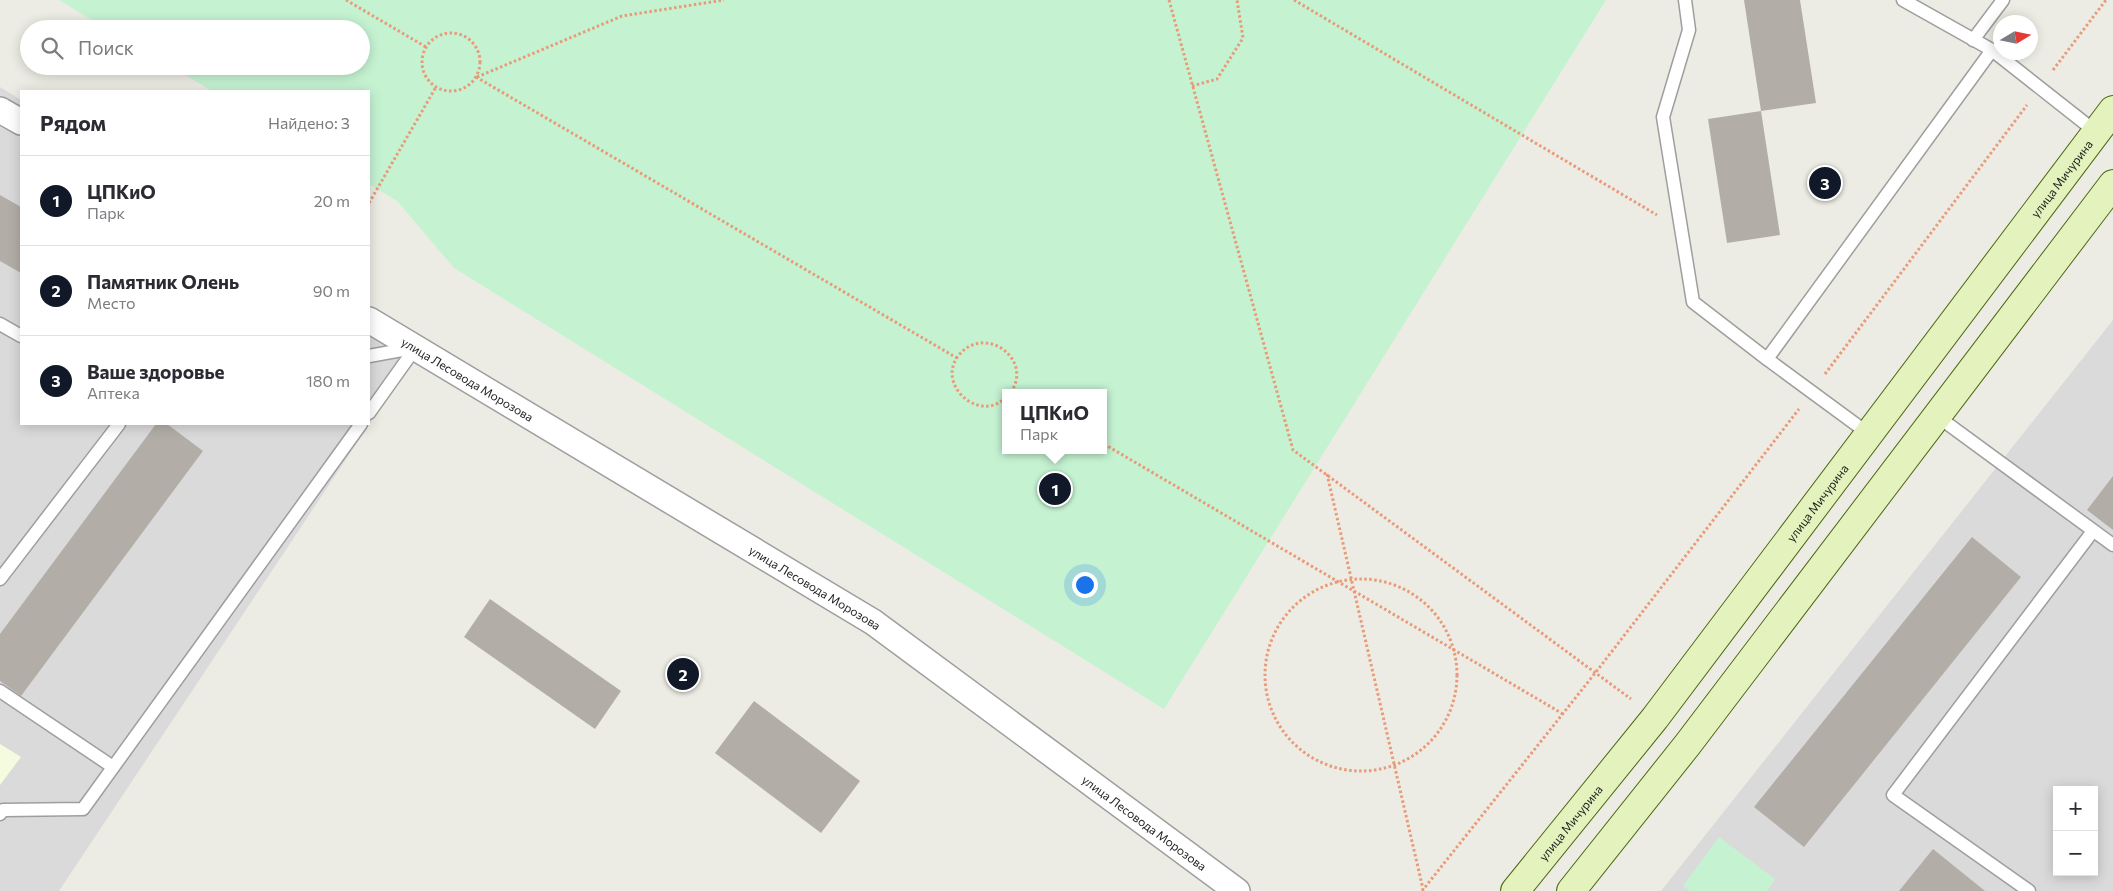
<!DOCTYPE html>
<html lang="ru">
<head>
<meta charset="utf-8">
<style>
  :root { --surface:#fff; --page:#f7f7f7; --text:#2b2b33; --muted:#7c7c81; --line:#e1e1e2; --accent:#111827 }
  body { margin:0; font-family:Commissioner,sans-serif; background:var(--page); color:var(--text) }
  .controls { position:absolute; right:15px; bottom:15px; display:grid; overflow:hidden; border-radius:0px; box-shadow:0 2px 12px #0003 }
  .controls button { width:45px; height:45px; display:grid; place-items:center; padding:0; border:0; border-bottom:1px solid var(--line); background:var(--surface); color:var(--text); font:25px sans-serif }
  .compass { position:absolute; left:1993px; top:15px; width:45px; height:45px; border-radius:50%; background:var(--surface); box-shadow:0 2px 12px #0003; rotate:80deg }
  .you { position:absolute; left:1084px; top:584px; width:18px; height:18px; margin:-12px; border:4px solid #fff; border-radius:50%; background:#1a73e8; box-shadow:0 0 0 8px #1a73e833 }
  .badge { display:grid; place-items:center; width:32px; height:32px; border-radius:50%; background:var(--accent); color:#fff; font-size:16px; font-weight:700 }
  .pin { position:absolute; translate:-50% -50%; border:2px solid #fff; box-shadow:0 1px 5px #0006 }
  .popup { position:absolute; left:1002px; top:389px; width:105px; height:65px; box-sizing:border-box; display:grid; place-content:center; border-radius:0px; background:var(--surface); filter:drop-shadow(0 1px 4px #0005); font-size:16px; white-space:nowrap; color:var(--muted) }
  .popup b { font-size:19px; color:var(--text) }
  .popup::after { content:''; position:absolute; left:50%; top:100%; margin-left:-10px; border:10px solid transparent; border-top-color:var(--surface) }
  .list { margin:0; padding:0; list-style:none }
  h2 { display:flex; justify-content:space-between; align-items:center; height:65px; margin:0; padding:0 20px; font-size:21px }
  h2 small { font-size:16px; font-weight:400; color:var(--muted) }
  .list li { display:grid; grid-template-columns:32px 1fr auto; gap:15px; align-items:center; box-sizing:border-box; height:90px; padding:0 20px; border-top:1px solid var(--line) }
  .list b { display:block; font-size:19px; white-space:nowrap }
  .list p { margin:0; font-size:16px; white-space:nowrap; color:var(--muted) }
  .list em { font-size:16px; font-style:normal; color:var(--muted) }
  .icon { flex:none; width:28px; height:28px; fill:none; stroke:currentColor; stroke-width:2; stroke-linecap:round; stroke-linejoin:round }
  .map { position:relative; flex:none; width:2113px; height:891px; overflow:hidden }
  .search { position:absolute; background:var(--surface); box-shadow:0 2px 12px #0003; left:20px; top:20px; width:350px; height:55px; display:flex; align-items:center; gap:12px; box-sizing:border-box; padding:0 18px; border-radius:28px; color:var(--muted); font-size:19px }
  .panel { position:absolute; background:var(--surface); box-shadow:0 2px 12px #0003; left:20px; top:90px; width:350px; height:335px; border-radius:0px }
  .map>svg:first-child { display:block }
  .residential { fill:#dbdada; fill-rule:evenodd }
  .education { fill:#f5fbdf }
  .park { fill:#c5f3d2; fill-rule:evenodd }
  .building { fill:#b2aea7 }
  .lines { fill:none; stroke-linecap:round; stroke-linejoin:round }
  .lane-casing { stroke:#9e9e9e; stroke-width:15 }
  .street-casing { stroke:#9e9e9e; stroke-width:28 }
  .secondary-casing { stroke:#4c6711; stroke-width:30 }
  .path { stroke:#e99a78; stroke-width:3; stroke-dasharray:2.5 2.5; stroke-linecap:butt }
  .lane { stroke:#fff; stroke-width:12 }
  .street { stroke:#fff; stroke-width:25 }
  .secondary { stroke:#e4f2bd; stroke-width:28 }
  .labels { text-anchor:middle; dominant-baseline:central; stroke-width:4; stroke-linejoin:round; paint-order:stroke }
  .street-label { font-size:12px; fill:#1d1d1d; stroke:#fff }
</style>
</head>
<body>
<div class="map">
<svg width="2113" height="891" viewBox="0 0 2113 891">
  <rect width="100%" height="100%" fill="#edece4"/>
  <!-- residential -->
  <g class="residential">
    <path d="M0,87l21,13v324h348v-108l51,32 -361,543h-59z"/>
    <path d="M2113,320v571h-452zM2057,790h37v82h-37z"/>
  </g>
  <!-- education -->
  <path class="education" d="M0,744l21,13 -21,28z"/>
  <!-- park -->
  <g class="park">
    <path d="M59,0h1547l-442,709 -710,-441 -57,-67 -28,-17v-93h-157l-42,-25h191v-37h-254zM1006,393h98v57h-98z"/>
    <path d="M1719,837l56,42 -8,12h-77l-7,-5z"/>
  </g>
  <!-- building -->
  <g class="building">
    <path d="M1744,0h56l16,103 -55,8z"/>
    <path d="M1761,111l19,124 -53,8 -19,-124z"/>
    <path d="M0,195l21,12v66l-21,-12z"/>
    <path d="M156,424h11l36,27 -182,245 -21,-15v-47z"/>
    <path d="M2113,476v54l-26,-20z"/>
    <path d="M1972,537l49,40 -217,270 -50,-40z"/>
    <path d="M490,599l131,92 -26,38 -131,-92z"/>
    <path d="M754,701l106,80 -39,52 -106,-80z"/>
    <path d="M1933,849l52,42h-86z"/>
  </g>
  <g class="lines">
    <defs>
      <g id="lane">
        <path d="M1685,0l4,30 -26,87 30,185 74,57"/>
        <path d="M1903,0l89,50"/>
        <path d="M1973,40l30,-40"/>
        <path d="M0,324l21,12"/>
        <path d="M369,356l44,-8"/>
        <path d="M369,413l47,-66"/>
        <path d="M1937,416l176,129"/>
        <path d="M1869,434l-102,-75 225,-309 104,82"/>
        <path d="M0,579l119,-155"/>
        <path d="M0,691l113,76"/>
        <path d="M0,814l3,-4 80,-1 278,-385"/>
        <path d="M2029,891l-136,-96 200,-264"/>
      </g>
      <g id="street">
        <path d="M0,110l21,12"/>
        <path id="s1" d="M369,320l504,302 364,269"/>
      </g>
      <g id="secondary">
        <path id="s2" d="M1515,891l140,-173 458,-608"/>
        <path d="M1571,891l117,-147 425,-560"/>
      </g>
    </defs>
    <!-- lane casing -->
    <use href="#lane" class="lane-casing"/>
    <!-- street casing -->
    <use href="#street" class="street-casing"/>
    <!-- secondary casing -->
    <use href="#secondary" class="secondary-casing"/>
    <!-- path -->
    <g class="path">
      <path d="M346,0l80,47"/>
      <path d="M1169,0l124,450 338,249"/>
      <path d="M1294,0l363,215"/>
      <circle cx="451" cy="62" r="29"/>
      <path d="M2053,70l53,-70"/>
      <path d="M476,77l481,281"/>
      <path d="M477,77l145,-61 102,-16"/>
      <path d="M1192,86l25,-7 26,-41 -6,-38"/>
      <path d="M369,203l67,-116"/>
      <path d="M1825,374l202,-269"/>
      <path d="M1006,397c-25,27 -70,-11 -48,-41 27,-34 77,5 52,37"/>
      <path d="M1104,444l459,270"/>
      <path d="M1327,474l96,415"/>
      <circle cx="1361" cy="675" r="96"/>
      <path d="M1422,891l174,-219 203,-263"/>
    </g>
    <!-- lane -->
    <use href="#lane" class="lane"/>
    <!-- street -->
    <use href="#street" class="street"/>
    <!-- secondary -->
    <use href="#secondary" class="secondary"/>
  </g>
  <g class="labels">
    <!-- street labels -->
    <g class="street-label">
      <text stroke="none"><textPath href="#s2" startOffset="898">улица Мичурина</textPath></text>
      <text stroke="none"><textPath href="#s1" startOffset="115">улица Лесовода Морозова</textPath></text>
      <text stroke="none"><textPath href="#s2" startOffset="492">улица Мичурина</textPath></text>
      <text stroke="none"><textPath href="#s1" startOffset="520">улица Лесовода Морозова</textPath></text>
      <text stroke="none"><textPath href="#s1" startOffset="925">улица Лесовода Морозова</textPath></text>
      <text stroke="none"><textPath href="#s2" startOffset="88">улица Мичурина</textPath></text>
    </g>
  </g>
</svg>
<div class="controls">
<button>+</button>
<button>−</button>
</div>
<svg class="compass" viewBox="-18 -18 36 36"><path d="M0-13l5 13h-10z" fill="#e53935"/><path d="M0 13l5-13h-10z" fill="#7c7c81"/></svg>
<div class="you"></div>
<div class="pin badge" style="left:1055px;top:489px">1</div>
<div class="popup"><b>ЦПКиО</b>Парк</div>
<div class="pin badge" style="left:683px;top:674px">2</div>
<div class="pin badge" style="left:1825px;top:183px">3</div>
<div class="search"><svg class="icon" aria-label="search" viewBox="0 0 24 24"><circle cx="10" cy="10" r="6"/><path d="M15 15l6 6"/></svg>Поиск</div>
<section class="panel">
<h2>Рядом<small>Найдено: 3</small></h2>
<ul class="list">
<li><span class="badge">1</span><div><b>ЦПКиО</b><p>Парк</p></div><em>20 m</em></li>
<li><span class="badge">2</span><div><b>Памятник Олень</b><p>Место</p></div><em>90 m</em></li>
<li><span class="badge">3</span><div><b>Ваше здоровье</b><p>Аптека</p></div><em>180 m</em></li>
</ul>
</section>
</div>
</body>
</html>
